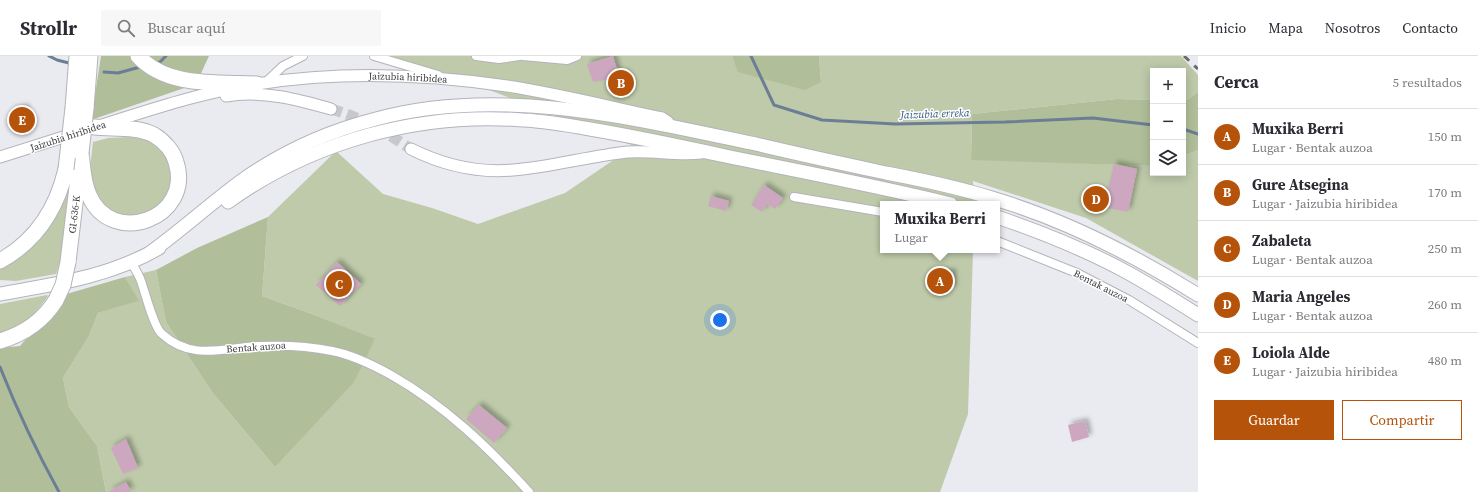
<!DOCTYPE html>
<html lang="es">
<head>
<meta charset="utf-8">
<style>
  :root { --surface:#fff; --page:#f7f7f7; --text:#2b2b33; --muted:#7c7c81; --line:#e1e1e2; --accent:#b45309 }
  body { margin:0; font-family:"Source Serif 4",serif; background:var(--page); color:var(--text) }
  .controls { position:absolute; right:12px; top:12px; display:grid; overflow:hidden; border-radius:0px; box-shadow:0 2px 10px #0003 }
  .controls button { width:36px; height:36px; display:grid; place-items:center; padding:0; border:0; border-bottom:1px solid var(--line); background:var(--surface); color:var(--text); font:20px sans-serif }
  .you { position:absolute; left:720px; top:264px; width:14px; height:14px; margin:-10px; border:3px solid #fff; border-radius:50%; background:#1a73e8; box-shadow:0 0 0 6px #1a73e833 }
  .badge { display:grid; place-items:center; width:26px; height:26px; border-radius:50%; background:var(--accent); color:#fff; font-size:13px; font-weight:700 }
  .pin { position:absolute; translate:-50% -50%; border:2px solid #fff; box-shadow:0 1px 4px #0006 }
  .popup { position:absolute; left:880px; top:145px; width:120px; height:52px; box-sizing:border-box; display:grid; place-content:center; border-radius:0px; background:var(--surface); filter:drop-shadow(0 1px 3px #0005); font-size:13px; white-space:nowrap; color:var(--muted) }
  .popup b { font-size:15px; color:var(--text) }
  .popup::after { content:''; position:absolute; left:50%; top:100%; margin-left:-8px; border:8px solid transparent; border-top-color:var(--surface) }
  .list { margin:0; padding:0; list-style:none }
  h2 { display:flex; justify-content:space-between; align-items:center; height:52px; margin:0; padding:0 16px; font-size:17px }
  h2 small { font-size:13px; font-weight:400; color:var(--muted) }
  .list li { display:grid; grid-template-columns:26px 1fr auto; gap:12px; align-items:center; box-sizing:border-box; height:56px; padding:0 16px; border-top:1px solid var(--line) }
  .list b { display:block; font-size:15px; white-space:nowrap }
  .list p { margin:0; font-size:13px; white-space:nowrap; color:var(--muted) }
  .list em { font-size:13px; font-style:normal; color:var(--muted) }
  .actions { display:flex; gap:8px; padding:12px 16px }
  .actions a { flex:1; padding:9px 0; border:1px solid var(--accent); border-radius:0px; text-align:center; font-size:14px; color:var(--accent) }
  .actions .main { background:var(--accent); color:#fff }
  .icon { flex:none; width:22px; height:22px; fill:none; stroke:currentColor; stroke-width:2; stroke-linecap:round; stroke-linejoin:round }
  .map { position:relative; flex:none; width:1198px; height:436px; overflow:hidden }
  header { display:flex; align-items:center; gap:24px; box-sizing:border-box; height:56px; padding:0 20px; background:var(--surface); border-bottom:1px solid var(--line) }
  header strong { font-size:19px }
  nav { display:flex; gap:22px; margin-inline-start:auto; font-size:14px }
  .search { width:280px; height:36px; background:var(--page); display:flex; align-items:center; gap:10px; box-sizing:border-box; padding:0 14px; border-radius:0px; color:var(--muted); font-size:15px }
  main { display:flex }
  aside { flex:1; background:var(--surface) }
  .map>svg:first-child { display:block }
  .green { fill:#becaaa }
  .forest { fill:#b0bf99 }
  .lines { fill:none; stroke-linecap:round; stroke-linejoin:round }
  .stream { stroke:#6c7e95; stroke-width:3 }
  .building { fill:#cca7bf; filter:url(#shadow) }
  .secondary-tunnel { stroke:#c7c8cd; stroke-width:11; stroke-dasharray:11 5.5; stroke-linecap:butt }
  .street-casing { stroke:#b3b4b9; stroke-width:10 }
  .secondary-casing { stroke:#b3b4b9; stroke-width:13 }
  .primary-casing { stroke:#b3b4b9; stroke-width:15 }
  .highway-casing { stroke:#b3b4b9; stroke-width:17 }
  .street { stroke:#fff; stroke-width:8 }
  .secondary { stroke:#fff; stroke-width:11 }
  .primary { stroke:#fff; stroke-width:13 }
  .highway { stroke:#fff; stroke-width:15 }
  .rail { stroke:#6a6a6d; stroke-width:3; stroke-dasharray:7 7; stroke-linecap:butt }
  .highway-bridge-casing { stroke:#b3b4b9; stroke-width:17; stroke-linecap:butt }
  .highway-bridge { stroke:#fff; stroke-width:15 }
  .labels { text-anchor:middle; dominant-baseline:central; stroke-width:3; stroke-linejoin:round; paint-order:stroke }
  .street-label { font-size:10px; fill:#3c3c3e; stroke:#fff }
  .water-label { font-size:11px; font-style:italic; fill:#305883; stroke:#fff }
</style>
</head>
<body>
<header>
<strong>Strollr</strong>
<div class="search"><svg class="icon" aria-label="search" viewBox="0 0 24 24"><circle cx="10" cy="10" r="6"/><path d="M15 15l6 6"/></svg>Buscar aquí</div>
<nav><a>Inicio</a><a>Mapa</a><a>Nosotros</a><a>Contacto</a></nav>
</header>
<main>
<div class="map">
<svg width="1198" height="436" viewBox="0 0 1198 436">
  <defs>
    <filter id="shadow"><feDropShadow dx="3.5" dy="-3.5" stdDeviation="2" flood-color="#0004"/></filter>
  </defs>
  <rect width="100%" height="100%" fill="#eaebf1"/>
  <!-- green -->
  <g class="green">
    <path d="M386,0h346l7,16 82,10 -2,-26h362l17,19v17l-11,8h-4v-29h-30v29l-36,-1 -145,15 -1,45 182,7v7h30v-17l15,-6v131l-112,-63 -113,-37 1,23h-91v46h90l-5,164 -28,78h-834l-9,-46 -28,-39 -6,-29 26,-42 9,-23 40,-12 -13,-24 31,-7 10,52 46,70 63,75 100,-127 -66,-27 -47,-17 6,-79 68,-66 47,43 49,14 46,16 87,-31 69,-47 -183,-71z"/>
    <path d="M129,81c5,1 13,1 18,3 8,4 19,12 23,20 11,23 -11,56 -35,57 -9,1 -16,-2 -23,-6 -28,-18 -22,-40 -19,-69l15,-4z"/>
    <path d="M72,112l-11,96 -1,-1 -4,11 -40,7 -16,-1v-13l19,-11z"/>
    <path d="M47,239l1,1c-13,19 -25,31 -48,38v-30z"/>
  </g>
  <!-- forest -->
  <g class="forest">
    <path d="M101,0h108l-13,28 -105,36z"/>
    <path d="M732,0h87l2,26 -16,8 -67,-18z"/>
    <path d="M1198,36v58l-15,6v-56h4z"/>
    <path d="M1117,43l36,1v66l-182,-6 1,-46z"/>
    <path d="M268,161l-6,79 47,17 66,26 -21,43 -79,85 -63,-75 -46,-70 -10,-52 41,-22z"/>
    <path d="M125,221l14,24 -41,12 -9,23 -26,42 6,29 28,39 9,46h-106v-144l20,-2 43,-51z"/>
  </g>
  <g class="lines">
    <!-- stream -->
    <g class="stream">
      <path d="M49,0l8,4 12,3"/>
      <path d="M751,0l23,49 48,15 73,4 110,-2 88,-4 60,7"/>
      <path d="M155,7l5,-1 6,-6"/>
      <path d="M104,16l14,1 22,-6"/>
      <path d="M1183,73l15,5"/>
      <path d="M0,311c17,43 37,85 59,125"/>
    </g>
  </g>
  <!-- building -->
  <g class="building">
    <path d="M613,0l6,20 6,-3 6,14 -14,6 -7,-14 -17,3 -6,-18z"/>
    <path d="M25,51l7,22 -14,4 -7,-22z"/>
    <path d="M1114,108l23,5 -9,43 -45,-9 2,-13 22,4z"/>
    <path d="M764,129l19,13 -8,11 -8,-5 -5,8 -11,-7z"/>
    <path d="M711,140l18,5 -3,10 -18,-5z"/>
    <path d="M337,206l24,22 -21,22 -24,-21z"/>
    <path d="M953,216v17l-26,1v-17z"/>
    <path d="M479,349l28,23 -13,15 -28,-24z"/>
    <path d="M1085,365l4,16 -17,5 -4,-17z"/>
    <path d="M126,383l12,29 -15,6 -12,-26z"/>
    <path d="M126,426l5,10h-23z"/>
  </g>
  <g class="lines">
    <!-- secondary-tunnel -->
    <path class="secondary-tunnel" d="M331,53c31,9 53,22 80,40"/>
    <defs>
      <g id="street">
        <path d="M374,0l64,19"/>
        <path d="M476,0l23,3 20,-3"/>
        <path d="M523,0l44,4 10,-4"/>
        <path d="M266,26l17,-16 20,-10"/>
        <path d="M794,141l89,15"/>
        <path d="M997,185l80,32 52,27 69,43"/>
        <path d="M131,206c4,7 8,13 10,19 4,11 13,47 21,53 31,28 63,13 98,12 25,-1 48,0 72,5 21,4 41,14 59,24 53,30 97,72 138,117"/>
      </g>
      <g id="secondary">
        <path d="M226,40c36,-6 70,3 105,13"/>
        <path id="s1" d="M102,69c51,-16 101,-33 155,-41 82,-13 168,-10 250,2 52,8 103,21 155,32l6,4"/>
        <path d="M411,93c32,16 67,24 102,21 39,-3 76,-14 115,-18 24,-2 48,4 73,1"/>
        <path d="M0,101l76,-24"/>
      </g>
      <g id="primary">
        <path d="M228,146c85,-61 191,-90 295,-82 23,1 45,5 67,9 47,8 94,18 140,28 74,15 148,29 221,47"/>
        <path d="M997,161c47,16 92,34 135,58 23,13 44,26 66,40"/>
        <path d="M151,196c32,-23 61,-50 93,-73 40,-28 85,-48 132,-60 125,-34 260,0 384,26 42,10 84,19 126,28 37,7 74,15 109,26 73,22 139,56 203,96"/>
        <path d="M0,238c56,-10 109,-17 159,-46"/>
      </g>
      <g id="highway">
        <path d="M138,0c29,32 80,26 119,28"/>
        <path d="M73,52l4,-52"/>
        <path d="M86,52l4,-52"/>
        <path d="M81,97c2,14 2,29 8,42 22,53 105,24 87,-33 -3,-11 -12,-21 -22,-27 -17,-9 -41,-6 -60,-8"/>
        <path d="M0,205c36,-20 57,-53 66,-92"/>
        <path id="s2" d="M68,206l11,-92"/>
        <path d="M0,285c24,-7 43,-20 56,-41"/>
      </g>
    </defs>
    <!-- street casing -->
    <use href="#street" class="street-casing"/>
    <!-- secondary casing -->
    <use href="#secondary" class="secondary-casing"/>
    <!-- primary casing -->
    <use href="#primary" class="primary-casing"/>
    <!-- highway casing -->
    <use href="#highway" class="highway-casing"/>
    <!-- street -->
    <use href="#street" class="street"/>
    <!-- secondary -->
    <use href="#secondary" class="secondary"/>
    <!-- primary -->
    <use href="#primary" class="primary"/>
    <!-- highway -->
    <use href="#highway" class="highway"/>
    <!-- rail -->
    <path class="rail" d="M1184,0l14,13"/>
    <defs>
      <g id="highway-bridge">
        <path d="M81,97l5,-45"/>
        <path d="M66,113l7,-61"/>
        <path d="M56,244l7,-15 5,-23"/>
      </g>
    </defs>
    <!-- highway-bridge casing -->
    <use href="#highway-bridge" class="highway-bridge-casing"/>
    <!-- highway-bridge -->
    <use href="#highway-bridge" class="highway-bridge"/>
  </g>
  <g class="labels">
    <!-- street labels -->
    <g class="street-label">
      <text stroke="none"><textPath href="#s1" startOffset="312">Jaizubia hiribidea</textPath></text>
      <text transform="translate(68 80) rotate(-18)">Jaizubia hiribidea</text>
      <text stroke="none"><textPath href="#s2" startOffset="48">GI-636-K</textPath></text>
      <text transform="translate(1101 230) rotate(27)">Bentak auzoa</text>
      <text transform="translate(256 291) rotate(-4)">Bentak auzoa</text>
    </g>
    <!-- water labels -->
    <g class="water-label">
      <text transform="translate(935 58) rotate(-2)">Jaizubia erreka</text>
    </g>
  </g>
</svg>
<div class="controls">
<button>+</button>
<button>−</button>
<button><svg class="icon" aria-label="layers" viewBox="0 0 24 24"><path d="M12 4l9 5-9 5-9-5zM3 14l9 5 9-5"/></svg></button>
</div>
<div class="you"></div>
<div class="pin badge" style="left:940px;top:225px">A</div>
<div class="popup"><b>Muxika Berri</b>Lugar</div>
<div class="pin badge" style="left:621px;top:27px">B</div>
<div class="pin badge" style="left:339px;top:228px">C</div>
<div class="pin badge" style="left:1096px;top:143px">D</div>
<div class="pin badge" style="left:22px;top:64px">E</div>
</div>
<aside>
<h2>Cerca<small>5 resultados</small></h2>
<ul class="list">
<li><span class="badge">A</span><div><b>Muxika Berri</b><p>Lugar · Bentak auzoa</p></div><em>150 m</em></li>
<li><span class="badge">B</span><div><b>Gure Atsegina</b><p>Lugar · Jaizubia hiribidea</p></div><em>170 m</em></li>
<li><span class="badge">C</span><div><b>Zabaleta</b><p>Lugar · Bentak auzoa</p></div><em>250 m</em></li>
<li><span class="badge">D</span><div><b>Maria Angeles</b><p>Lugar · Bentak auzoa</p></div><em>260 m</em></li>
<li><span class="badge">E</span><div><b>Loiola Alde</b><p>Lugar · Jaizubia hiribidea</p></div><em>480 m</em></li>
</ul>
<div class="actions"><a class="main">Guardar</a><a>Compartir</a></div>
</aside>
</main>
</body>
</html>
